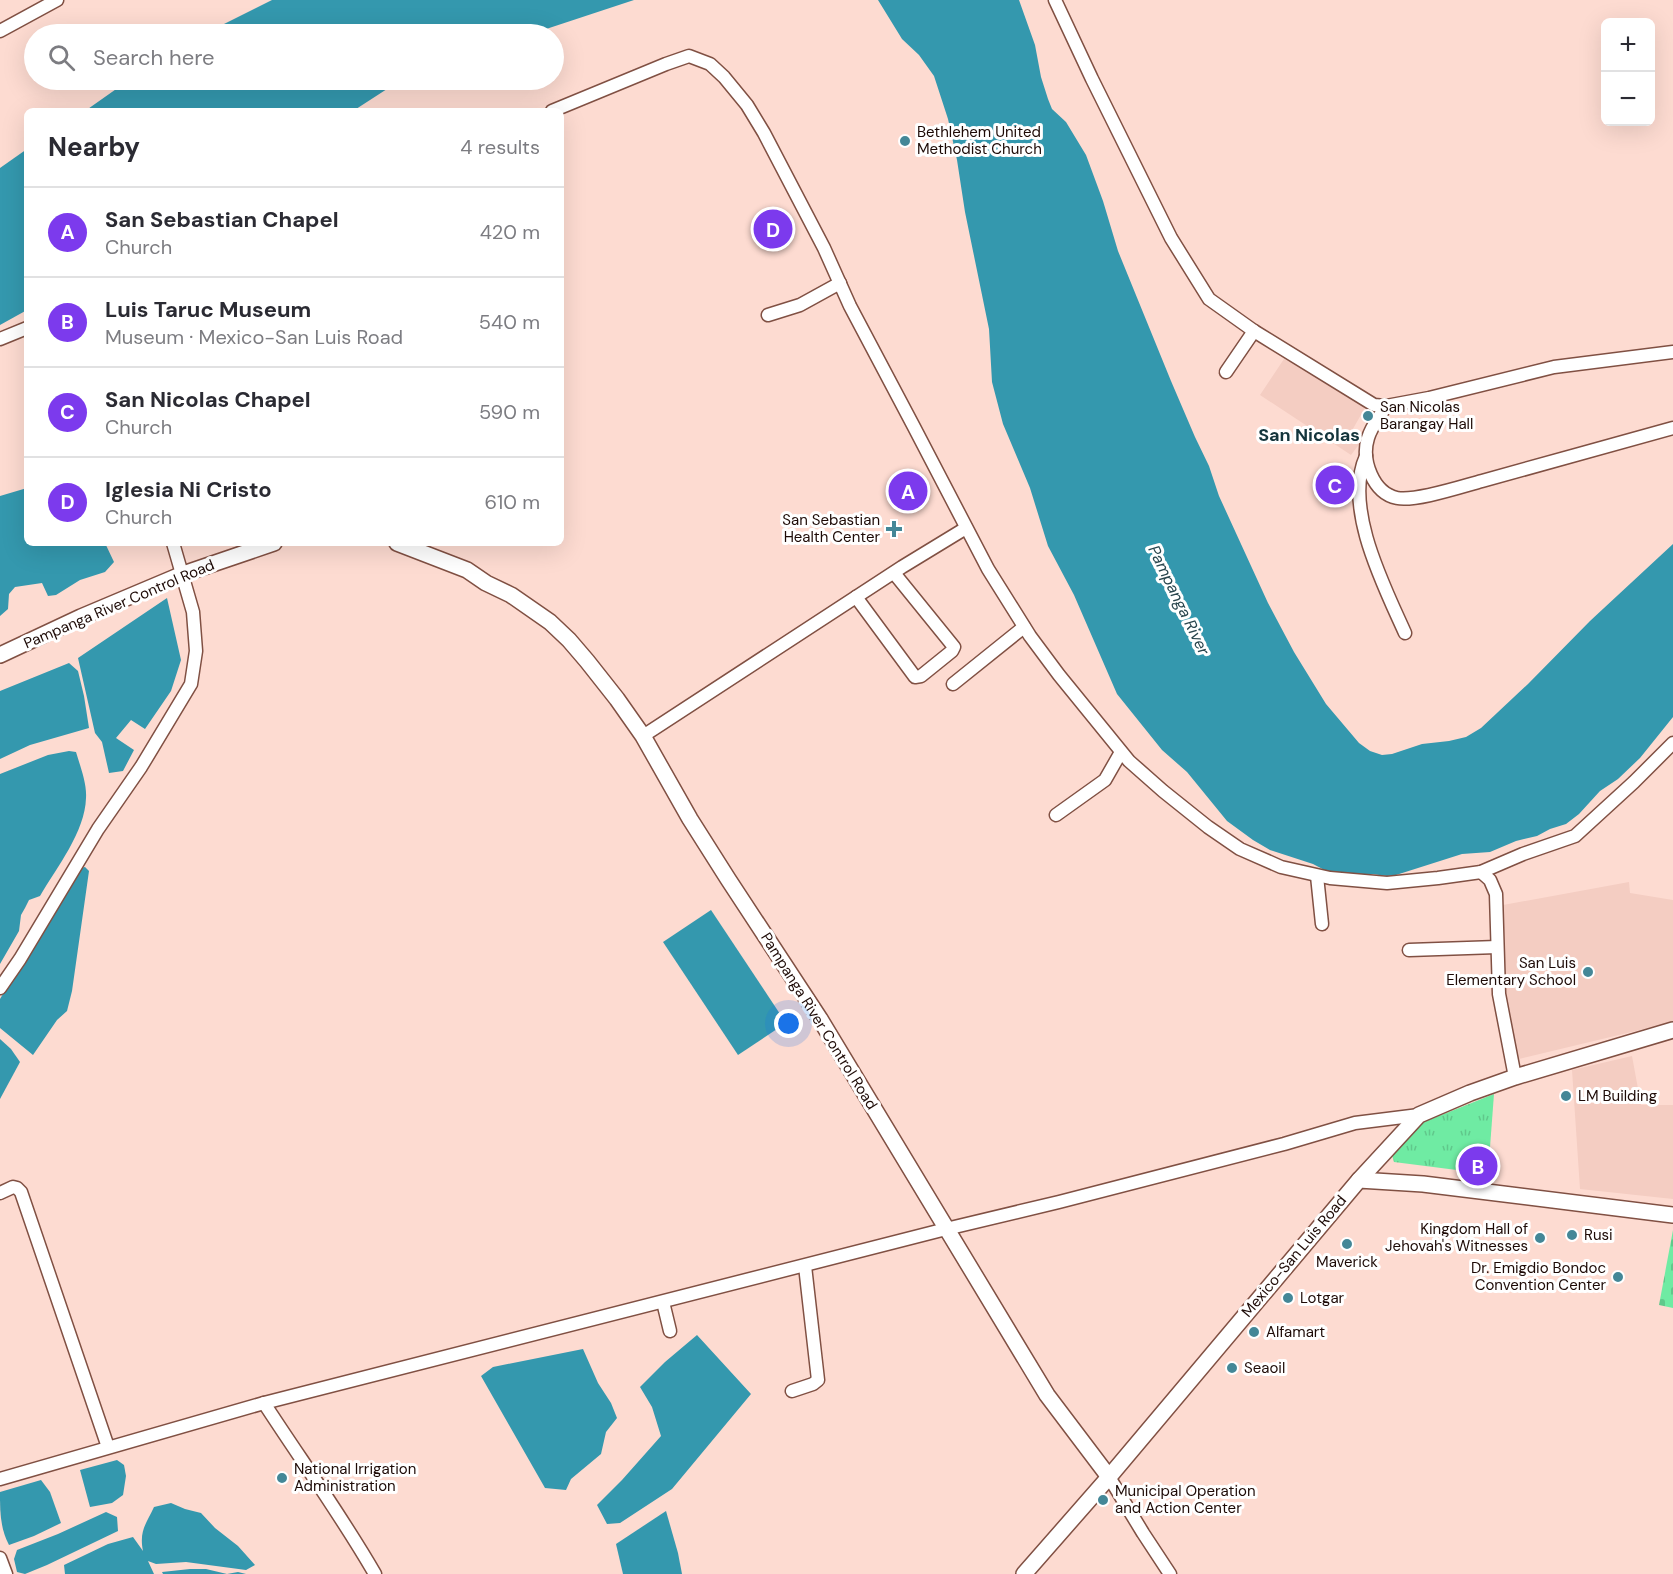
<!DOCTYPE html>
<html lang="en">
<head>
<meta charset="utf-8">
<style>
  :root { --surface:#fff; --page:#f2f2f3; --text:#2b2b33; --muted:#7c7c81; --line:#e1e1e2; --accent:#7c3aed }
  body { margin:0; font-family:"DM Sans",sans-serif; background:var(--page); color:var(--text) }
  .controls { position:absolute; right:18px; top:18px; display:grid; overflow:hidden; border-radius:9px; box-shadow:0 6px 24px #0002 }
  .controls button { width:54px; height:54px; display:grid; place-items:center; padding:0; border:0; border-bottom:2px solid var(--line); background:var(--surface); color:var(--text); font:30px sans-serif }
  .you { position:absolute; left:789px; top:1024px; width:21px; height:21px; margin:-15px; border:4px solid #fff; border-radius:50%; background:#1a73e8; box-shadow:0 0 0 9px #1a73e833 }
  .badge { display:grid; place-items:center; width:39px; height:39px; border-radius:50%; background:var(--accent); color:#fff; font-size:20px; font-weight:700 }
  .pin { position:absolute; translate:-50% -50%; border:3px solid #fff; box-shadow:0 2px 6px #0006 }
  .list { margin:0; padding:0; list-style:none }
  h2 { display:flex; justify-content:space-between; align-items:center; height:78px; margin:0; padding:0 24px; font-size:26px }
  h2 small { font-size:20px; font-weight:400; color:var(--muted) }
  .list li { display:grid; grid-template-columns:39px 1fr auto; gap:18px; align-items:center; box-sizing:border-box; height:90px; padding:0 24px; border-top:2px solid var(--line) }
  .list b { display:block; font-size:22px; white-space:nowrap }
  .list p { margin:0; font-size:20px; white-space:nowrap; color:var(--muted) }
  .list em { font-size:20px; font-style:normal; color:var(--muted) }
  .icon { flex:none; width:33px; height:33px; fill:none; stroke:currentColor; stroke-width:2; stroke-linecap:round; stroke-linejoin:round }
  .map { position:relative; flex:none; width:1673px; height:1574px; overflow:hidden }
  .search { position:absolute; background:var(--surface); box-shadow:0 6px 24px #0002; left:24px; top:24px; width:540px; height:66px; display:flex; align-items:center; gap:15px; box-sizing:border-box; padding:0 21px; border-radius:33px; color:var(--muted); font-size:22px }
  .panel { position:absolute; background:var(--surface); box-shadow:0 6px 24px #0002; left:24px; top:108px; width:540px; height:438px; border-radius:9px }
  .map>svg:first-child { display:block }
  .built { fill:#f4cdc2 }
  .cemetery { fill:url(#cemetery-stones) }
  .park { fill:url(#park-tufts) }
  .water { fill:#3498ae }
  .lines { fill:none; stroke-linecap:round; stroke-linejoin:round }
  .minor-casing { stroke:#805043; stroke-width:15 }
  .major-casing { stroke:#805043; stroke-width:18 }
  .minor { stroke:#fff; stroke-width:12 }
  .major { stroke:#fff; stroke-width:15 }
  .poi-dot { fill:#448797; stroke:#fff; stroke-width:2 }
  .labels { text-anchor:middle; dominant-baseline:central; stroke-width:6; stroke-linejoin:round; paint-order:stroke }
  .poi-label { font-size:15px; fill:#1d0a06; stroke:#fff; text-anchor:start }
  .street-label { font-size:15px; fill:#1d0a06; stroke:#fff }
  .water-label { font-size:16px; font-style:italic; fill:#29464e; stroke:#fff }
  .quarter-label { font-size:18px; font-weight:bold; fill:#14353c; stroke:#fff }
</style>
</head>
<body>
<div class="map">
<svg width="1673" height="1574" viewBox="0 0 1673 1574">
  <defs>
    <pattern id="cemetery-stones" width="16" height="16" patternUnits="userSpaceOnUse" patternTransform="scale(1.5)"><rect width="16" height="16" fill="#6feba3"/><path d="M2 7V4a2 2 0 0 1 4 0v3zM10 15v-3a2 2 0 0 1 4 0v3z" fill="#60c88b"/></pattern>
    <pattern id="park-tufts" width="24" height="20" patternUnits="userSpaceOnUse" patternTransform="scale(1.5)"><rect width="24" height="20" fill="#6feba3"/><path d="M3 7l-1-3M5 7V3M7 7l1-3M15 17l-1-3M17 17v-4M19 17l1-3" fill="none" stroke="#60c88b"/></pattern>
  </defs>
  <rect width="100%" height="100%" fill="#fddbd1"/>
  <!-- built -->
  <g class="built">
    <path d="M1284,359l25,12 57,35 -16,28 10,9 -9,12 -91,-60z"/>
    <path d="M1629,882l1,11 43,7v122l-158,38 -12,-74 -3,-52 3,-29z"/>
    <path d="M1632,1056l9,49h32v94l-93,-10 -8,-119z"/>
  </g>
  <!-- cemetery -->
  <path class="cemetery" d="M1673,1230v78l-14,-3z"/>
  <!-- park -->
  <path class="park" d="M1494,1094l-6,80 -94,-12 -2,-7 18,-23 9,-8z"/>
  <!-- water -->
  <g class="water">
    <path d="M272,0h362l-103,34h-327z"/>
    <path d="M878,0h141l16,45 6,32 7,22 4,10 14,13 20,33 17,46 15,50 53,130 24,56 14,29 10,30 49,107 26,49 32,52 33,39 11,8 12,4 10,-1 30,-10 27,-3 17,-4 15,-9 47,-44 62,-63 83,-77v173l-33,41 -22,21 -18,12 -21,23 -13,10 -16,5 -13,7 -21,5 -26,11 -28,2 -66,21 -9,1 -15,-2 -22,4 -16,-3 -21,-11 -43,-14 -17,-10 -26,-19 -40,-49 -25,-22 -45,-56 -43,-99 -26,-49 -18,-58 -27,-64 -11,-42 -3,-53 -24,-117 -8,-52 -9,-41 -14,-43 -15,-21 -17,-16z"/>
    <path d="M129,80h278l-20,9 -34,22h-268z"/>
    <path d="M27,149v161l-27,15v-157z"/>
    <path d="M27,488v55h78l9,19 -9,10 -25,8 -24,15 -8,1 -6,-13 -27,4 -6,7 -1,15 -8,7v-120z"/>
    <path d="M167,598l14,62 -10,31 -26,38 -14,-9 -15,18 18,12 -11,21 -14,2 -7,-31 -7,-9 -17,-75z"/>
    <path d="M69,663l9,8 6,25 5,32 -59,17 -30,14v-68z"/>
    <path d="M69,751l7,1c4,14 11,31 10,46 -1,34 -29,69 -46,98l-11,4 -4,8 -4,7 -2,16 -19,33v-190l48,-19z"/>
    <path d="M85,867l4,4 -17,120 -5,20 -10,9 -24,35 -33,-27v-29l77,-130z"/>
    <path d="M711,910l75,113 -48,32 -75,-113z"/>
    <path d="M0,1039l11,10 9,13 -20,37z"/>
    <path d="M697,1335l54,59 -79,95 -52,34 -13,1 -10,-19 25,-25 39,-44 -9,-29 -12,-20 25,-25z"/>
    <path d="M583,1349l15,34 13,20 6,15 -11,14 -5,22 -30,25 -5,11 -21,-2 -64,-112 12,-9z"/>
    <path d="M117,1460l7,5 2,11 -3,19 -11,8 -22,4 -10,-37z"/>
    <path d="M41,1480l9,12 11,31 -27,13 -25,9c-9,-17 -9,-34 -9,-53z"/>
    <path d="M171,1503l14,6 16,4 14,15 23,18 17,19 -9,5 -60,-8 -30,2 -8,-3 6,13h-89l-1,-9 44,-21 25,-7 10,14c-4,-20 3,-27 11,-44z"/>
    <path d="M666,1511l12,42 4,21h-59l-7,-30z"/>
    <path d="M106,1512l11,5 1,14 -71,34 -22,9 -8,-2 -3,-13 3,-9 41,-16z"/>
    <path d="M190,1569h16l21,5 11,-2 8,2h-83l-1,-2z"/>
  </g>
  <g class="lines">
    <defs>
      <g id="minor">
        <path d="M1055,0l37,79 79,159 38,61 45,32 120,74 12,1 43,-8 125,-31 119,-15"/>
        <path d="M0,31l57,-31"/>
        <path d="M552,111l114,-47 23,-8 21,8 14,13 23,28 17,28 60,115 26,58 64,121 74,142 42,67 29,39 70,86 34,30 45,36 32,22 41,18 49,11 57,5 51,-5 43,-6 42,-18 52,-18 59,-54 39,-39"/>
        <path d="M768,315l32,-10 40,-22"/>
        <path d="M0,339l27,-11"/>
        <path d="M1226,372l28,-41"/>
        <path d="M1386,406c-6,10 -15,21 -18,32 -7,22 5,55 29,60 18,4 66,-12 85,-17 64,-18 127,-35 191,-53"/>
        <path d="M1366,456c-23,51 18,130 39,177"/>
        <path d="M856,597l59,80 6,-1 31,-25 2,-4 -60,-74"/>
        <path d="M953,684l71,-57"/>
        <path d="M643,736l259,-169 64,-39"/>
        <path d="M1056,815l49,-35 16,-28"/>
        <path d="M1481,872l9,8 6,14 3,100 16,83"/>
        <path d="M1317,876l5,48"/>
        <path d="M1409,950l88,-3"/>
        <path d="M0,988l20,-29 78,-130 43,-62 50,-83 5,-33 -3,-39 -20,-69"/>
        <path d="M0,1193l13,-6 4,1 4,4 87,255"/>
        <path d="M663,1302l7,29"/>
        <path d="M792,1391l21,-7 5,-4 -13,-114"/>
        <path d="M264,1403c37,57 77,112 111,171"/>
        <path d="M1109,1477l34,56 27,41"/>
        <path d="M0,1479l264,-76 682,-174 113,-27 225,-58 71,-21 64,-8"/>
        <path d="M0,1558l6,16"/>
      </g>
      <g id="major">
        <path d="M397,543l70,27 19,13 25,12 39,27 19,18 18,21 30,38 26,37 47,83 38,60 92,140 227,376 62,82"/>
        <path d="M0,655l81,-38 102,-43 91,-31"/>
        <path d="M1359,1180l60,-65 51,-22 45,-16 158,-47"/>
        <path d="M1024,1574l85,-97 250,-297 64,4 250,31"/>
      </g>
    </defs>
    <!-- minor casing -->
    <use href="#minor" class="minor-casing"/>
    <!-- major casing -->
    <use href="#major" class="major-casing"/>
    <!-- minor -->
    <use href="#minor" class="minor"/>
    <!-- major -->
    <use href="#major" class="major"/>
  </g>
  <!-- markers -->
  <g class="poi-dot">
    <circle cx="905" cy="141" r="6"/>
    <circle cx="1368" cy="416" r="6"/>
    <path d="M891 520h6v6h6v6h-6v6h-6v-6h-6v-6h6z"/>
    <circle cx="1588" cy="972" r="6"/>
    <circle cx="1566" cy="1096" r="6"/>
    <circle cx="1572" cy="1235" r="6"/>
    <circle cx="1540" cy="1238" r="6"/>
    <circle cx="1347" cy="1244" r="6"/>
    <circle cx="1618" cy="1277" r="6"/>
    <circle cx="1288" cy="1298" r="6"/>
    <circle cx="1254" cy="1332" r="6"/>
    <circle cx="1232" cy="1368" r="6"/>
    <circle cx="282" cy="1478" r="6"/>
    <circle cx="1103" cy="1500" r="6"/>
  </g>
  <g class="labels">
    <!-- poi labels -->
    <g class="poi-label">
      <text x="917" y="132">Bethlehem United<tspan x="917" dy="17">Methodist Church</tspan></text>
      <text x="1380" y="407">San Nicolas<tspan x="1380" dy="17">Barangay Hall</tspan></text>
      <text x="880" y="520" text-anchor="end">San Sebastian<tspan x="880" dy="17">Health Center</tspan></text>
      <text x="1576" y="963" text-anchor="end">San Luis<tspan x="1576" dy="17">Elementary School</tspan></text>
      <text x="1578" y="1096">LM Building</text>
      <text x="1528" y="1229" text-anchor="end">Kingdom Hall of<tspan x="1528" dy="17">Jehovah's Witnesses</tspan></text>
      <text x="1584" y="1235">Rusi</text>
      <text x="1347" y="1262" text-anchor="middle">Maverick</text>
      <text x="1606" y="1268" text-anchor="end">Dr. Emigdio Bondoc<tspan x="1606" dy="17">Convention Center</tspan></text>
      <text x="1300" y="1298">Lotgar</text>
      <text x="1266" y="1332">Alfamart</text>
      <text x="1244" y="1368">Seaoil</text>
      <text x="294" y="1469">National Irrigation<tspan x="294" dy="17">Administration</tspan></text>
      <text x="1115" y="1491">Municipal Operation<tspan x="1115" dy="17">and Action Center</tspan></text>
    </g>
    <!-- street labels -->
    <g class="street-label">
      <text transform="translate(119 604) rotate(-23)">Pampanga River Control Road</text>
      <text transform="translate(819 1021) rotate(58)">Pampanga River Control Road</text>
      <text transform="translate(1294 1256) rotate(-50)">Mexico-San Luis Road</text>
    </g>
    <!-- water labels -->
    <g class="water-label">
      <text transform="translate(1179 600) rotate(64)">Pampanga River</text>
    </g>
    <!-- quarter labels -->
    <g class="quarter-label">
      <text x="1309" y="435">San Nicolas</text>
    </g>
  </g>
</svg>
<div class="controls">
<button>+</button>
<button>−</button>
</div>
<div class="you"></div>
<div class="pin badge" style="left:908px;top:491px">A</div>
<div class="pin badge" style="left:1478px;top:1166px">B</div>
<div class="pin badge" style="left:1335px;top:485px">C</div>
<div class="pin badge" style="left:773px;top:229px">D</div>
<div class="search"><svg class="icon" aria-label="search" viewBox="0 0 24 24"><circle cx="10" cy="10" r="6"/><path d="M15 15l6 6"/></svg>Search here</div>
<section class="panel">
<h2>Nearby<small>4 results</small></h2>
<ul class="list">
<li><span class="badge">A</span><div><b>San Sebastian Chapel</b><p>Church</p></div><em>420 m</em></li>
<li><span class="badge">B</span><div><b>Luis Taruc Museum</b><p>Museum · Mexico-San Luis Road</p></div><em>540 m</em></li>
<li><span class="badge">C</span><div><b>San Nicolas Chapel</b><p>Church</p></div><em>590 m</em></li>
<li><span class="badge">D</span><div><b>Iglesia Ni Cristo</b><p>Church</p></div><em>610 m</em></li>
</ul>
</section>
</div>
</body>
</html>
